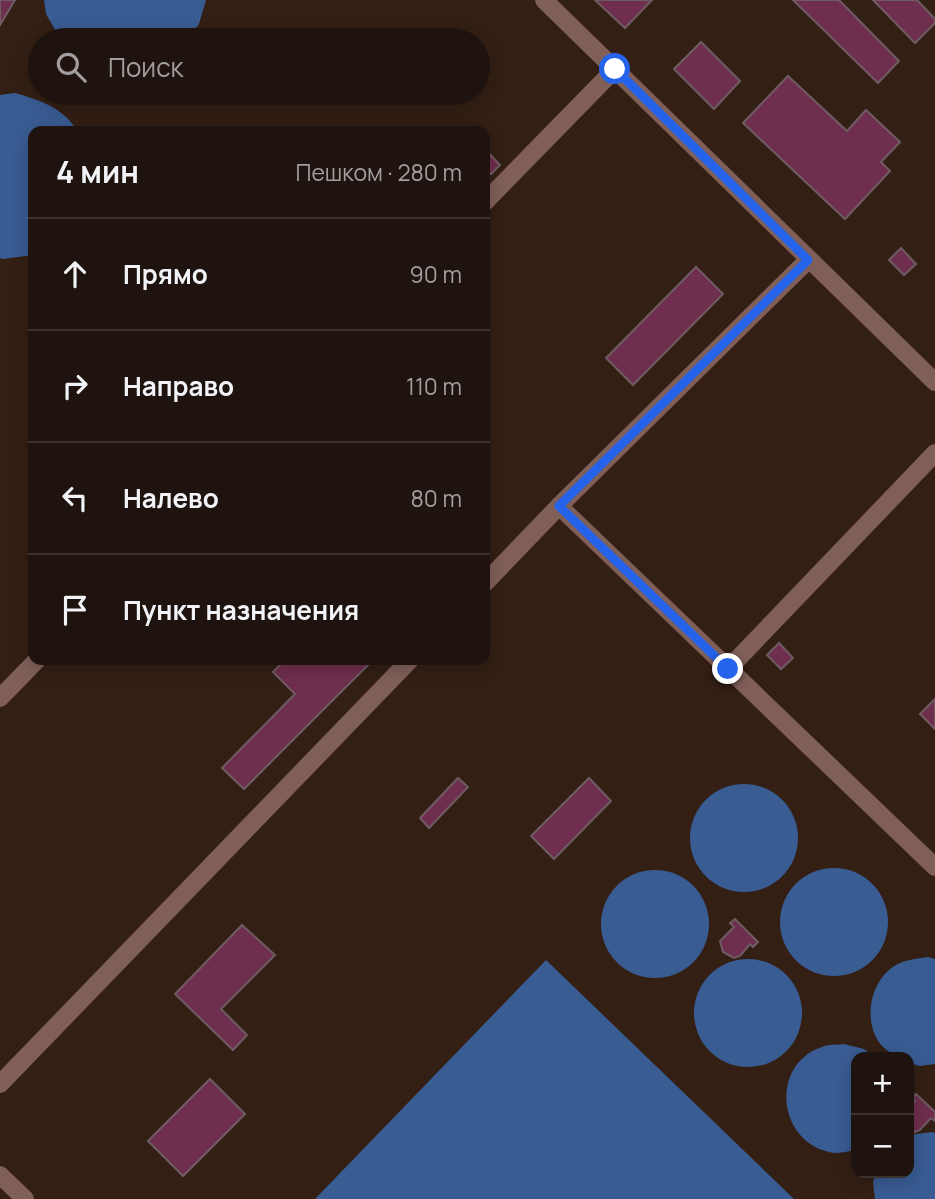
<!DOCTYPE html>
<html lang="ru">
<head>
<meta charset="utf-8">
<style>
  :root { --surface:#1e130e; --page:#2b201c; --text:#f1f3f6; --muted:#a19e9e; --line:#3c322e }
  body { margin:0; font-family:Manrope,sans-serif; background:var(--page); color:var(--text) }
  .controls { position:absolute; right:21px; bottom:21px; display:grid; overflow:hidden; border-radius:14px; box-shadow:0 4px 18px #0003 }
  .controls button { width:63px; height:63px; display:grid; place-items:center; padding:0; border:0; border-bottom:2px solid var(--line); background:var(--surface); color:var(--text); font:35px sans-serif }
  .stop { position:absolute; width:21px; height:21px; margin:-16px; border:5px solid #2563eb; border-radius:50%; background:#fff }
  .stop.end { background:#2563eb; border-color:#fff; box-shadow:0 2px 7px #0008 }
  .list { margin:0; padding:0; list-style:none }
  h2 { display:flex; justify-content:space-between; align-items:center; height:91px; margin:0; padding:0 28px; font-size:30px }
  h2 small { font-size:23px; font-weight:400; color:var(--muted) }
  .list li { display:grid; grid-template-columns:46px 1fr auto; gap:21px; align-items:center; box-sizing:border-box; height:112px; padding:0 28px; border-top:2px solid var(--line) }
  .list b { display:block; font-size:26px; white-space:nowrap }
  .list em { font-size:23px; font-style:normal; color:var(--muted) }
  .icon { flex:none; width:38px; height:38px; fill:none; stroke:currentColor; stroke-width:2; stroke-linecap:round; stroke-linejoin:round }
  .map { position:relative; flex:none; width:935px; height:1199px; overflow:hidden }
  .search { position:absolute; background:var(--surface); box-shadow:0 4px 18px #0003; left:28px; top:28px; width:462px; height:77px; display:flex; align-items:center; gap:18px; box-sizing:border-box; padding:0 24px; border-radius:38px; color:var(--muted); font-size:26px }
  .panel { position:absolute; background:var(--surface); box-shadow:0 4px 18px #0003; left:28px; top:126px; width:462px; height:539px; border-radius:14px }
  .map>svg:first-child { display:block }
  .built { fill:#331f14; fill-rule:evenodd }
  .water { fill:#395c93 }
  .building { fill:#6f2e4d; stroke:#6f5c63; stroke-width:2 }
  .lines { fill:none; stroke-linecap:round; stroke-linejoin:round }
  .minor { stroke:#805f59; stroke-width:18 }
  .route { stroke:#2563eb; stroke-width:9 }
</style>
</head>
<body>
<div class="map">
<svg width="935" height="1199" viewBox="0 0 935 1199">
  <rect width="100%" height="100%" fill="#281912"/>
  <!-- built -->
  <path class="built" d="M0,0h935v1199h-935zM40,40h438v53h-438zM33,131h452v529h-452zM856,1057h53v116h-53z"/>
  <!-- water -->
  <g class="water">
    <path d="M44,0h162l-7,24 -12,16h-126l-15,-26z"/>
    <path d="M15,93c25,7 49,15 62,38h-44v124l-30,4 -3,-1v-163z"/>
    <circle cx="744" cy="838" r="54"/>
    <circle cx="834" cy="922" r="54"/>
    <circle cx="655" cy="924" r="54"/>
    <path d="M928,957l7,2v105l-15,2 -11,-3v-6c-44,0 -49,-61 -21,-86 11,-11 26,-12 40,-14z"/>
    <circle cx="748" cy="1013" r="54"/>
    <path d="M546,960l248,239h-479z"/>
    <path d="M844,1044l20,5 11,8h-19v93c-7,1 -15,3 -21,3 -57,-7 -67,-88 -13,-106 6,-3 15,-2 22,-3z"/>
    <path d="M932,1132l3,1v66h-60l-2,-17 3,-9h33v-38z"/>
  </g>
  <!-- building -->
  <g class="building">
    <path d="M0,0h15l-15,25z"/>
    <path d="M595,0h57l-27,28z"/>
    <path d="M793,0h46l60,61 -21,22z"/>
    <path d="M873,0h44l18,19v4l-20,20z"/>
    <path d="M701,42l39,39 -26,28 -40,-40z"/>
    <path d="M788,76l59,55 19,-21 34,32 -19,20 9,9 -45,48 -102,-96z"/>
    <path d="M485,149l15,16 -9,9 -6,-6z"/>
    <path d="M901,248l15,16 -12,11 -15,-15z"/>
    <path d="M696,267l27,27 -90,91 -27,-27z"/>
    <path d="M779,643l14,15 -12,11 -14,-14z"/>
    <path d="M285,660h88l-129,129 -22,-21 73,-74 -22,-22z"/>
    <path d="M935,699v30l-15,-15z"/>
    <path d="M458,778l10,9 -39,41 -9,-10z"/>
    <path d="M589,778l22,23 -57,58 -23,-23z"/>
    <path d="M735,919l23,23 -5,5 -3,-3 -10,12 -6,2 -11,-6 -3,-11 14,-14 -4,-4z"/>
    <path d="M242,925l33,30 -54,54 26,26 -14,15 -58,-56z"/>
    <path d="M210,1079l35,35 -62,62 -35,-35z"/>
    <path d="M916,1094l19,18v9l-4,-3 -11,12 -7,3 -4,-1v-24l6,-7 -3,-3z"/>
  </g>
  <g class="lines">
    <!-- minor -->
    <g class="minor">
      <path d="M544,0l391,382"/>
      <path d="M485,202l130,-133"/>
      <path d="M559,506l376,361"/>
      <path d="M485,583l74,-77 249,-246"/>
      <path d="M728,669l207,-216"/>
      <path d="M0,698l37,-38"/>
      <path d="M0,1084l410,-424"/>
      <path d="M0,1175l25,24"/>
    </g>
  </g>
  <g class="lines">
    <!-- route -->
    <path class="route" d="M615,69l193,191 -249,246 169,163"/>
  </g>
</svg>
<div class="controls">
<button>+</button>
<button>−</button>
</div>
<div class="stop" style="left:615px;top:69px"></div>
<div class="stop end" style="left:728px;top:669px"></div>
<div class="search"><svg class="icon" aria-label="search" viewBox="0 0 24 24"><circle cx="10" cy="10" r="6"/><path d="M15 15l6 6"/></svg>Поиск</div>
<section class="panel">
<h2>4 мин<small>Пешком · 280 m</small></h2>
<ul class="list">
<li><svg class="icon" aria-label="ahead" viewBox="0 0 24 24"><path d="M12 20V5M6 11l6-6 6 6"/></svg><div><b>Прямо</b></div><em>90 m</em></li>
<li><svg class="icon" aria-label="right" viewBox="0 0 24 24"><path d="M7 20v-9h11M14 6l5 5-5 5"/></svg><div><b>Направо</b></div><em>110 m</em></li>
<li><svg class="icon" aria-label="left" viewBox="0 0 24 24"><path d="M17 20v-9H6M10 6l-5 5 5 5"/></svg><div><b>Налево</b></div><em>80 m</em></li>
<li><svg class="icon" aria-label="arrive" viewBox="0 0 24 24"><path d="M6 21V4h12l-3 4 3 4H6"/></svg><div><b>Пункт назначения</b></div></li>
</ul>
</section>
</div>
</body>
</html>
